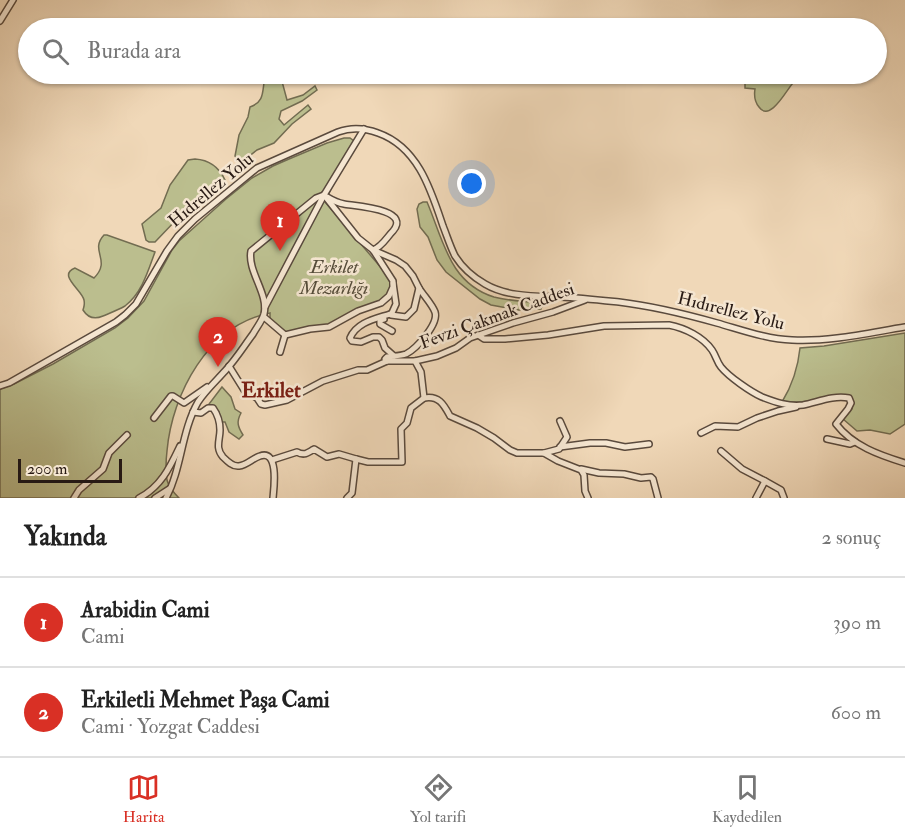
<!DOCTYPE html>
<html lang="tr">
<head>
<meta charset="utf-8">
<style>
  :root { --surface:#fff; --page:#f2f2f2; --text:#222; --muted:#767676; --line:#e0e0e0; --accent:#d93025 }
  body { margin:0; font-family:"IM FELL Double Pica",serif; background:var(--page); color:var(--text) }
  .scale { position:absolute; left:18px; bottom:15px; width:104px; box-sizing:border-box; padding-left:6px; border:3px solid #281a14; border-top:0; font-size:16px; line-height:21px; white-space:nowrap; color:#281a14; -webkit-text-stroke:4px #f5e6d1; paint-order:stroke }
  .you { position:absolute; left:472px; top:184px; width:21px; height:21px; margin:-15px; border:4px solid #fff; border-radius:50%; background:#1a73e8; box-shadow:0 0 0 9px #1a73e833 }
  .badge { display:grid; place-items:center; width:39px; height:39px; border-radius:50%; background:var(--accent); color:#fff; font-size:20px; font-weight:700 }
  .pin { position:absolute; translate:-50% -50px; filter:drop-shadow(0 2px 3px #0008) }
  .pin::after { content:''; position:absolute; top:32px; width:21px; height:18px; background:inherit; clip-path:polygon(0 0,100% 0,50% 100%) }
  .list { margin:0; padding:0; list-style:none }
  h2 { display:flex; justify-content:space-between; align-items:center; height:78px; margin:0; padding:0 24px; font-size:26px }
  h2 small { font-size:20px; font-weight:400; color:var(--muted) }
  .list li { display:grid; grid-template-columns:39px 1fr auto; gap:18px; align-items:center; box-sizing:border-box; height:90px; padding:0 24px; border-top:2px solid var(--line) }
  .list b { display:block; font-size:22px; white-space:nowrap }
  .list p { margin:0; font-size:20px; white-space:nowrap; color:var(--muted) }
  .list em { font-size:20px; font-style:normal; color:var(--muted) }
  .icon { flex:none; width:33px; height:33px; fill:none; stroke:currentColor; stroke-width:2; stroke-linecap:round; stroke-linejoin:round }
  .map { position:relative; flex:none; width:905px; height:498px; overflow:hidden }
  .search { position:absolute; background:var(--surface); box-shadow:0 2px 4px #0004; left:18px; right:18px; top:18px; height:66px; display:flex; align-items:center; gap:15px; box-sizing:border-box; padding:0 21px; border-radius:33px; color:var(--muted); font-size:22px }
  .sheet { height:258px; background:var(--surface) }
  nav { display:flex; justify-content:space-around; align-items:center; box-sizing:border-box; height:84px; border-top:2px solid var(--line); background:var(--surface); font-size:16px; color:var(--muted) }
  nav a { display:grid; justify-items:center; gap:3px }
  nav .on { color:var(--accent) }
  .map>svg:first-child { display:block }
  .green { fill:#bbbe8e; stroke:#726c51; stroke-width:1.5 }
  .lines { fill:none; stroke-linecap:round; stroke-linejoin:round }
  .minor-casing { stroke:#5a4a3d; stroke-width:8 }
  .minor { stroke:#f5e6d1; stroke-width:5 }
  .labels { text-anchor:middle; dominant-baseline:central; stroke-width:5; stroke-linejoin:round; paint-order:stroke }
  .street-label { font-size:18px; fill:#281a14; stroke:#f5e6d1 }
  .park-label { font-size:18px; font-style:italic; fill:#544b39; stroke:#f5e6d1 }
  .quarter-label { font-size:21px; font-weight:bold; fill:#7a1f14; stroke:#f5e6d1 }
</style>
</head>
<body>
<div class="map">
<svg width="905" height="498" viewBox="0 0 905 498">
  <rect width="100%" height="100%" fill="#f0d8b8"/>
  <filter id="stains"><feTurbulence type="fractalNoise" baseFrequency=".00333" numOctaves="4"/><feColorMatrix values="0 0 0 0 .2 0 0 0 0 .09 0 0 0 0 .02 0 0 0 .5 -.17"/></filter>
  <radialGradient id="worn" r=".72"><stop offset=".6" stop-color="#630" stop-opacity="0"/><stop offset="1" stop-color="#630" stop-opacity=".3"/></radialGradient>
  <!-- green -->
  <g class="green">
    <path d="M266,74h16h-2l7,26 16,-5 12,-9 2,4 -15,11 -21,10 -2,8 5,6 24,-20 3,4 -19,15 -18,19 -17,7 -14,11h-4l-4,-5 4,-21 9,-18 2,-10c17,-6 11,-19 16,-33z"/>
    <path d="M802,74h11v2l-2,3c-7,-1 -12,-1 -18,4 -6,6 -23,40 -34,24 -4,-5 -5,-12 -4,-18l-10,-1v-10l34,-1z"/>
    <path d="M344,138h6l4,3 -1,3 -9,17 -19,41 64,75 4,11 -6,11 -55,27 -47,7 -15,-14v-6c-62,12 -98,81 -103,138 -1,8 -2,25 1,32 2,5 7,11 11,15h-179v-109l14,-5 39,-20 62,-36 13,-10 16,-17 28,-51 7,-9 47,-42 26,-21 21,-12 16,-7 38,-16z"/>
    <path d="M195,159c15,1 24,8 30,21l-48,39 -22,23h-6l-3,-2 -4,-16 19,-16 9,-23 18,-25z"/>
    <path d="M423,202h4c16,37 22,81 67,95 15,4 31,4 46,6l2,3 -1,3 -22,1 -28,-5 -11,-6 -34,-27 -9,-12 -9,-23 -8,-10 -3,-18 2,-5z"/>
    <path d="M104,235h3l48,17c-7,19 -13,41 -30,54 -7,4 -15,7 -22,10 -9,4 -15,2 -20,-6 1,-4 2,-5 1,-10 -2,-10 -27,-25 -9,-32l19,10c18,-18 -5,-27 10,-43z"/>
    <path d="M905,333v91l-15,10 -20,-4 -13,1 -14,-12 9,-10 1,-7 -11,-6 -40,6h-20c11,-18 16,-34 18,-54l24,-2z"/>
    <path d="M222,387l9,10 4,12 6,4c-5,9 -3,14 2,22l-4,4 -10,-7 -4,-10h-4l-2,-10 -10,-8z"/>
  </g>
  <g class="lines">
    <defs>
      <g id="minor">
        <path d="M0,21l13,-21"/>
        <path d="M324,195l34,43 15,12 23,10 9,6 8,10 6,12 -5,21 -8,8 -15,-2 5,-11 -3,-21"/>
        <path d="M327,197c5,3 11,6 17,7 10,2 68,5 49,27 -7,7 -10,15 -20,19"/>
        <path d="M265,307l59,-112"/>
        <path d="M390,314c-15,5 -33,8 -40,24l2,3 9,1 12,-5h6l3,3 3,8 9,8"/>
        <path d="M264,317l21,18 25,-6 19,-2 29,-16 23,-8 8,-7 4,-9v-6l-20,-31"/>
        <path d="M384,319l-4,1v4l12,7"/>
        <path d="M478,335l6,4h21l43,-4 56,-9 65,-1c16,3 34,12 43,25 4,6 5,12 9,17 8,10 30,25 41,30 13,5 27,10 41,8 15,-3 30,-10 46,-7l2,5 -3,6 -12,15c17,22 43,31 69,39"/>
        <path d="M280,352l5,-17"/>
        <path d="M387,361l-2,-2 2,-2c6,-1 13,-1 19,-3 10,-5 33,-30 29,-42 -3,-8 -11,-16 -16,-24"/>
        <path d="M229,366l15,24 13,8 4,6 4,1 22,-5 36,-19 35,-11h9l20,-9h28l22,-5 19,-8 14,-10 43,-15 40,-11 32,-12"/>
        <path d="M0,386l9,-3 107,-61 9,-7 11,-11 31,-53 11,-15 17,-17 62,-51 81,-36c13,-5 27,-4 40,1 40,14 53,57 65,93 4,10 7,20 12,30 7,11 18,21 30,28 22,13 50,12 75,13 20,1 39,3 59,5 33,4 66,12 98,21 25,7 49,16 75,17 38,2 76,-7 113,-13"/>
        <path d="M424,398c15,-3 20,7 26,18l27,12 17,10 16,12 7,3h27l14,8 23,9 3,5 1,16 3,7"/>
        <path d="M193,412l8,1 7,-5h5c5,7 7,14 7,22 0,10 -5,18 3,27 4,4 10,10 16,9 8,-1 14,-8 21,-10 19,-7 14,32 13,42"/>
        <path d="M154,418l17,-22h2l11,7 23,-16"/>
        <path d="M701,433l14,-7 23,1 19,-9 21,-7 18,-4"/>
        <path d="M827,439l23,5 5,-2"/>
        <path d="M560,447l30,-4h16l19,4 24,-3"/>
        <path d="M721,451l21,18 23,12"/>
        <path d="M544,453l15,-4 8,-12 -7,-16"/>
        <path d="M272,460l25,-8c7,4 11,1 17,-3l13,8 12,-3 17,5"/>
        <path d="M581,469l18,4 25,1 17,4 10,-1 2,2 5,19"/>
        <path d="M74,498l5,-8 24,-21 6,-16 18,-18"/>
        <path d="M139,498c22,-11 31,-31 41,-52"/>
        <path d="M155,498l14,-9"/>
        <path d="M166,498c16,-30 15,-66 32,-96 8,-12 18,-21 27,-31 11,-12 19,-25 28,-37 4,-7 9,-13 11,-20 5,-20 -17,-43 -13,-63l65,-53 8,-3 40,-66"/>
        <path d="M347,498l5,-5 4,-34 12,3h34l-1,-33 6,-6 4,-15 13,-10 -3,-26 -6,-11"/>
        <path d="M756,498l9,-17 16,9 3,8"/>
      </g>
    </defs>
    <!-- minor casing -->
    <use href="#minor" class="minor-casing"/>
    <!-- minor -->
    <use href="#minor" class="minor"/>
  </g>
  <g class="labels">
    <!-- street labels -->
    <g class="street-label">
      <text transform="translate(211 190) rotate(-40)">Hıdrellez Yolu</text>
      <text transform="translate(731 311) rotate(14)">Hıdırellez Yolu</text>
      <text transform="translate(497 316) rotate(-20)">Fevzi Çakmak Caddesi</text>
    </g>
    <!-- park labels -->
    <g class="park-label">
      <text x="334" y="267">Erkilet<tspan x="334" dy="21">Mezarlığı</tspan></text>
    </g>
    <!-- quarter labels -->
    <g class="quarter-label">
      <text x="271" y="390">Erkilet</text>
    </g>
  </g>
  <rect width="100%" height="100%" filter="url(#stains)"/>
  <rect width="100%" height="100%" fill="url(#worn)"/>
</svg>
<div class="scale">200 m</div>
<div class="you"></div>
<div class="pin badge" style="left:280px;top:251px">1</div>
<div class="pin badge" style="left:218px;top:367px">2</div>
<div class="search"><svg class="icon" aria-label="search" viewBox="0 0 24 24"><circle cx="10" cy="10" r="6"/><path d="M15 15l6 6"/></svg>Burada ara</div>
</div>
<section class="sheet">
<h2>Yakında<small>2 sonuç</small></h2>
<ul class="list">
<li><span class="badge">1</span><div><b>Arabidin Cami</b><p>Cami</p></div><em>390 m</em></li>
<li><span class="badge">2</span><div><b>Erkiletli Mehmet Paşa Cami</b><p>Cami · Yozgat Caddesi</p></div><em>600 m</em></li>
</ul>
</section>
<nav>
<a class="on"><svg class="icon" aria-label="map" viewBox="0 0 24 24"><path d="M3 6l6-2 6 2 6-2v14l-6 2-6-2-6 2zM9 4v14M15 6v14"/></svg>Harita</a>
<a><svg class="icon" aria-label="directions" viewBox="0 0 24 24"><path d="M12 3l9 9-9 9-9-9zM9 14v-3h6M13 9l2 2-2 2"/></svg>Yol tarifi</a>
<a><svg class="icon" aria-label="saved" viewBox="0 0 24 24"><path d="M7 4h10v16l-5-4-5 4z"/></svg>Kaydedilen</a>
</nav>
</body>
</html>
